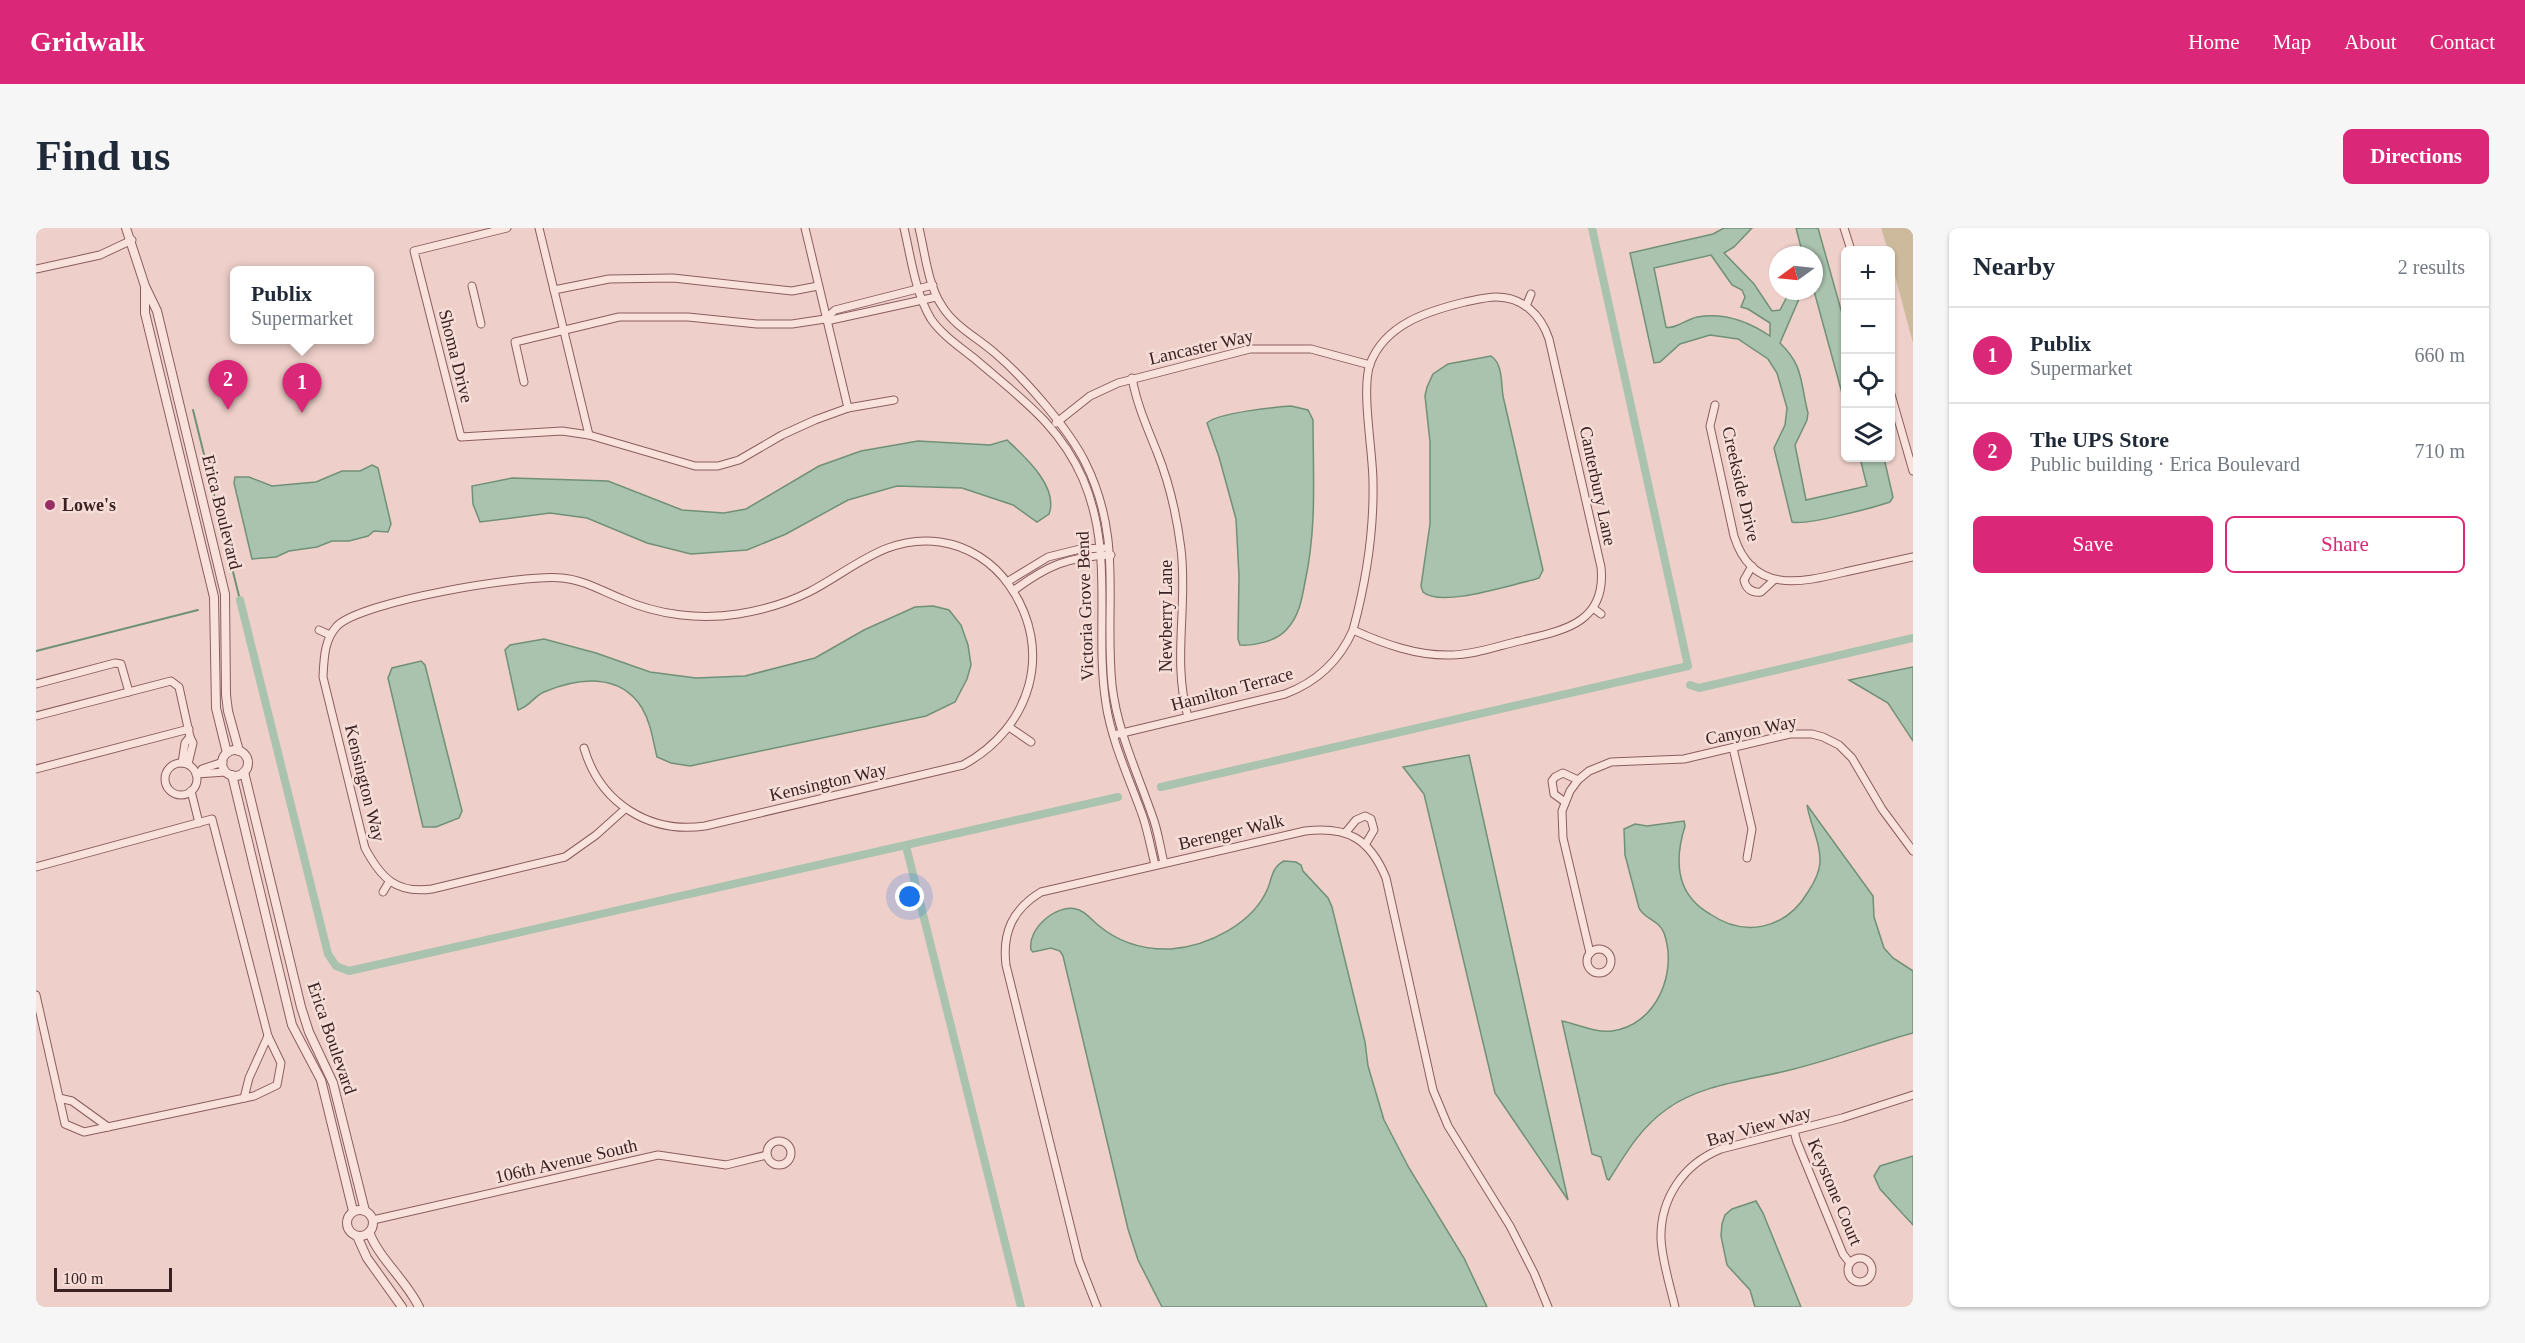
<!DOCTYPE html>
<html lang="en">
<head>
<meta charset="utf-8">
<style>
  :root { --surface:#fff; --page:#f6f6f7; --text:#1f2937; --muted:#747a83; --line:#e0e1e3; --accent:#db2777 }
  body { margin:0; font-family:"Times New Roman",serif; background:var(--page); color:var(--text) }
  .controls { position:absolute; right:18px; top:18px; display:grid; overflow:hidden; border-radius:9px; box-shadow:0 2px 4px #0004 }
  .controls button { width:54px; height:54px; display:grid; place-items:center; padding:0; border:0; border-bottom:2px solid var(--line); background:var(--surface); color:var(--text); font:30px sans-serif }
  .compass { position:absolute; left:1733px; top:18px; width:54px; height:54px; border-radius:50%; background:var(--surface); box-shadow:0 2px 4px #0004; rotate:255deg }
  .scale { position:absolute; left:18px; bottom:15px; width:118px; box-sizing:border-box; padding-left:6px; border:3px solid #3b2122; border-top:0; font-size:16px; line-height:21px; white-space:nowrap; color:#3b2122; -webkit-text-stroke:4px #f6ded8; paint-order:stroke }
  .you { position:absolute; left:874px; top:669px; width:21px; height:21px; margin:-15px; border:4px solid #fff; border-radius:50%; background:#1a73e8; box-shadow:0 0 0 9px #1a73e833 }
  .badge { display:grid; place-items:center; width:39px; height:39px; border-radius:50%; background:var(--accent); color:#fff; font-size:20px; font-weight:700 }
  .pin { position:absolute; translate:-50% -50px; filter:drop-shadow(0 2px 3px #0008) }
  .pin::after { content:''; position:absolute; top:32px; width:21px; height:18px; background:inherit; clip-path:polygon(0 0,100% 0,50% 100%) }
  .popup { position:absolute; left:194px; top:38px; width:144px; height:78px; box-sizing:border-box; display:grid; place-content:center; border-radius:9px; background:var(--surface); filter:drop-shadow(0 2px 4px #0005); font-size:20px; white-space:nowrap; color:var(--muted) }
  .popup b { font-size:22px; color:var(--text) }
  .popup::after { content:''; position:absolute; left:50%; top:100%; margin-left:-12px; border:12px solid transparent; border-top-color:var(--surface) }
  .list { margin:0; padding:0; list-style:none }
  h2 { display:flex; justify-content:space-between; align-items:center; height:78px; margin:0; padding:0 24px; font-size:26px }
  h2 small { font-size:20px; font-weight:400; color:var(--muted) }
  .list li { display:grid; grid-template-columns:39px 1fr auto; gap:18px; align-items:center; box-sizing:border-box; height:96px; padding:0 24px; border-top:2px solid var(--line) }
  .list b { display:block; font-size:22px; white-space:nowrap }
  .list p { margin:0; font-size:20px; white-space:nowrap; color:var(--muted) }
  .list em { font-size:20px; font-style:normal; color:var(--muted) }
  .actions { display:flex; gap:12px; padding:18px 24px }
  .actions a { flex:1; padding:14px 0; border:2px solid var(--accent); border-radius:9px; text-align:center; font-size:21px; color:var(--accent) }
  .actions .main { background:var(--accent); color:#fff }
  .icon { flex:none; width:33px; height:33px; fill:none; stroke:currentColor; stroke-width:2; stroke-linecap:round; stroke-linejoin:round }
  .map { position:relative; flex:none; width:1877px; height:1079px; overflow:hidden; border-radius:9px }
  header { display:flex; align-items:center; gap:36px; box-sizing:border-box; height:84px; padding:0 30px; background:var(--accent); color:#fff }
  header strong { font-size:28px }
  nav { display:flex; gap:33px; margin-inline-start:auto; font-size:21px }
  .intro { display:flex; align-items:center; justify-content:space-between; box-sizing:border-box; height:144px; padding:0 36px }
  h1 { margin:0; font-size:42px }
  .button { padding:15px 27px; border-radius:9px; background:var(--accent); color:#fff; font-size:21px; font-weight:700 }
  main { display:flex; gap:36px; padding:0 36px }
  aside { flex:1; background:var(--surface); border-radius:9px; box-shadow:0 2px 4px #0004 }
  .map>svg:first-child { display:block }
  .green { fill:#cdb99c }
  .water { fill:#a9c3ae; stroke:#709177; stroke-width:1.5; fill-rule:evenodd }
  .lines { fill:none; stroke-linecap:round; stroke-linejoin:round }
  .stream { stroke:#709177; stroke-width:2 }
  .canal { stroke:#a9c3ae; stroke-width:8 }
  .minor-casing { stroke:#8a5e5d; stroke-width:9 }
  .tertiary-casing { stroke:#8a5e5d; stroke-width:10 }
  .minor { stroke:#f9e1dc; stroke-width:7 }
  .tertiary { stroke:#f9e1dc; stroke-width:8 }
  .poi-dot { fill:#992e66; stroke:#f6ded8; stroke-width:2 }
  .labels { text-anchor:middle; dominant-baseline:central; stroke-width:5; stroke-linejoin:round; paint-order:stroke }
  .street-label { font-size:18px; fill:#3b2122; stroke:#f6ded8 }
  .poi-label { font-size:18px; font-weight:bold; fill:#3b2122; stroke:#f6ded8; text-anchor:start }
</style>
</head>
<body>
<header>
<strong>Gridwalk</strong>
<nav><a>Home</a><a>Map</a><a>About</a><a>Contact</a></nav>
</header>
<div class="intro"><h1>Find us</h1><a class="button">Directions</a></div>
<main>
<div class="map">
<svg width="1877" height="1079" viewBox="0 0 1877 1079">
  <rect width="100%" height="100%" fill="#eecfc9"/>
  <!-- green -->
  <path class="green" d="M1845,0h32v115l-22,-82 -1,-11h-2z"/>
  <!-- water -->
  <g class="water">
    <path d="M1688,0h28l-18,19 -10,6 30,31 18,27 8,-1 10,-19h16l-7,8 -19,44c24,23 20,39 28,70l-1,7 -12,25 11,55 61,-14 -7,-28h24l9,39 -3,5c-15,5 -85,24 -98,20l-18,-74 11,-23 2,-17 -10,-35 -9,-14 -30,-20 -28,-4 -30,9 -20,18 -6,1 -24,-110 83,-19zM1675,27l21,30 10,5 3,7 -4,10 7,2 22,14v13c-22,-15 -46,-24 -73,-19 -10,2 -23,13 -31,10l-12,-59z"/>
    <path d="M1760,0h22l27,96v80l-31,-113v-36h-11z"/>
    <path d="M1455,128c12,8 10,27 12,40l40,174 -4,8 -6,2c-24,5 -92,28 -110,12l-2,-6 9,-62v-82l-5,-46 2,-9 6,-13 15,-10z"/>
    <path d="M1255,178l17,4 5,10c0,55 4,108 -8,162 -3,17 -6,34 -18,47 -10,12 -32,17 -47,16l-2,-6 1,-63 -3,-57 -17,-62 -12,-34c10,-10 68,-16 84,-17z"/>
    <path d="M971,212c18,17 52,47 42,74l-12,8 -24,-17 -51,-17 -65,-2 -49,14 -62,34 -39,16 -56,4 -44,-11 -60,-25 -37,-5 -70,9 -7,-18 -1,-18 40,-8 96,3 74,29 42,3 22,-4 73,-43 42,-15 57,-10 72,4z"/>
    <path d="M336,237l6,3 13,56 -3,8 -14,-1 -6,5 -19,5h-17l-15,6 -28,4 -13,6 -24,2 -18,-76 1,-6h14l23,9 44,-4 26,-11h18z"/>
    <path d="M897,378l16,4 12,15 7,20 3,20 -4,14 -12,23 -29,14 -236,50 -19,-3 -14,-6c-4,-16 -6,-34 -15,-49 -22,-36 -65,-30 -98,-16 -11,5 -14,14 -26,18l-13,-60 5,-5 34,-6 52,14 54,19 46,6 49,-2 70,-18 49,-28 51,-23z"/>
    <path d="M385,433l4,4 37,146 -3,7 -23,9h-13l-35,-149 4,-10z"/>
    <path d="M1877,439v74l-25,-38 -39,-23z"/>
    <path d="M1433,527l99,445 -73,-107 -71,-299 -21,-27z"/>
    <path d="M1771,577l66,91 1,21 10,31 9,10 20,13v62c-40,11 -79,26 -119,36 -41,11 -92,14 -127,40 -27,19 -41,44 -58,71l-2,-1 -6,-22 -9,-3 -30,-133c16,3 32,12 50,10 45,-6 66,-59 52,-98 -5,-13 -20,-14 -25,-25l-14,-53 -1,-26 11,-5 12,2 37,-5 1,5c-6,19 -9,39 -2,58 5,13 15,23 27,30 35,24 76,15 98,-22 6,-9 11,-18 12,-29 1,-20 -10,-39 -13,-58z"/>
    <path d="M1248,633l12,1 5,3 2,6 25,27 4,9 33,135 3,24 16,54 25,48 55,90 23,49h-325l-24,-47 -10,-31 -65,-273 -3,-5 -9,-3 -18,4 -2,-2c-4,-21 25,-46 45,-41 8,1 16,11 22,16 20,17 46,25 73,24 37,-3 82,-25 97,-61 4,-10 4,-21 16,-27z"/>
    <path d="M1877,928v69l-33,-36 -6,-13 6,-10z"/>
    <path d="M1720,973l7,12 38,94h-46l-5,-17 -23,-25 -6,-29 1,-12 3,-9 7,-6z"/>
  </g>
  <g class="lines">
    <!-- stream -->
    <g class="stream">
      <path d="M157,182l47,190"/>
      <path d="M0,423l162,-41"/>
    </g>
    <!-- canal -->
    <g class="canal">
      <path d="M204,372l88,354 8,12 13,5 769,-174"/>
      <path d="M1654,457l9,3 214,-50"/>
      <path d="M1125,559l527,-121 -96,-438"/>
      <path d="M870,618l115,461"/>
    </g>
    <defs>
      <g id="minor">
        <path d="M471,0l-93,23 47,186 101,-6 27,4 106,31h23l21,-6 43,-25 33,-15 33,-12 46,-8"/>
        <path d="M503,0l50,207"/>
        <path d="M769,0l43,180"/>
        <path d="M868,0c7,30 11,64 27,91 11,16 29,28 44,40 44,38 84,65 108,120 32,75 11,149 23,225 6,39 24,76 37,113 5,15 8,32 12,48"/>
        <path d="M883,0c6,25 9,57 23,78 12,20 36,32 54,48 29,25 72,74 89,108 39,78 19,142 27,223 5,45 25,87 40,130 6,15 8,32 12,48"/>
        <path d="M1808,0l7,22"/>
        <path d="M0,41l64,-14 32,-15"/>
        <path d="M436,58l9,38"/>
        <path d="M518,62l55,-11 64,-1 119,13 26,-5"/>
        <path d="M1490,78l5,-12"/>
        <path d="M789,91l10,-9 98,-25"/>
        <path d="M1096,150c5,27 15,49 25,74 12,30 20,65 24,97 7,57 -9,112 7,168"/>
        <path d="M488,154l-9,-40 104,-25h69l69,7h35l33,-5 6,1 105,-23"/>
        <path d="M1854,163l23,80"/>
        <path d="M1679,177l-5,21 24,110c18,58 66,47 111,36 23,-5 45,-10 68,-15"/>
        <path d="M1020,195l34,-27 28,-13 132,-34h61l59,16"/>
        <path d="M1716,338l-8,14c2,9 8,13 17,12l13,-12"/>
        <path d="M971,354l41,-25 32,-8 25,-1"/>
        <path d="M977,363c35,-26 54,-34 98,-36"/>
        <path d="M1557,380l8,6"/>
        <path d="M283,402l11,5"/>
        <path d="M0,456l79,-21 6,1 8,28"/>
        <path d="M0,488l135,-35 8,6 11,50"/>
        <path d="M973,499l22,15"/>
        <path d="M1078,507l171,-41c32,-12 54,-32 68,-64 13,-48 21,-98 20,-148 0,-30 -12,-92 -3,-118 15,-40 58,-53 95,-62 10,-2 21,-5 31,-5 27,0 45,18 53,42l52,228c6,59 -42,64 -86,75 -20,5 -43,13 -64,13 -34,1 -67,-11 -98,-25"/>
        <path d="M548,520c16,55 65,86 121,78l258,-61c68,-37 92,-115 46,-180 -16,-23 -41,-39 -69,-43 -53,-8 -88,28 -131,50 -22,11 -46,18 -71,22 -38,6 -80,1 -116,-15 -20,-8 -38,-19 -60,-21 -38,-4 -200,23 -225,48 -13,14 -13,33 -14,51l42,171c16,30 31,46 67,41l133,-32 31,-22 29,-26"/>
        <path d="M1697,520l19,81 -5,29"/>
        <circle cx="145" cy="551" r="16"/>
        <path d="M146,535l3,-20 5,-6 3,6 -5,21"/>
        <path d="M0,541l153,-40"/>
        <path d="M164,545l2,-4 21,-7"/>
        <path d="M160,546l30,-2"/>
        <path d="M155,563l8,32"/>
        <path d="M1529,574l-11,-8 -2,-13 3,-4 8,-4 15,7"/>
        <path d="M1310,604l10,-12 9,-4 6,3 3,11 -9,15"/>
        <path d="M0,639l176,-48 56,217 13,27 -4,22 -23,11 -170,36 -19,-8 -29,-129"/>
        <path d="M347,664l6,-10"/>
        <circle cx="1563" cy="733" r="12"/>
        <path d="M1554,725l-27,-115 -1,-27 8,-20 8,-11 11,-9 22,-9 73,-3 106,-25h22l11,3 16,8 13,13 30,51 31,42"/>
        <path d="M23,870l13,3 36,26"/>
        <path d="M208,870l5,-20 19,-42"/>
        <path d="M1758,903l3,11 46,112 7,9"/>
        <circle cx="743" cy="925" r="12"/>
        <path d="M337,992l285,-65 68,10 41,-10"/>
        <circle cx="1824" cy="1042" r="12"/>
        <path d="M1061,1079l-18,-46 -73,-296c-4,-33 7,-56 35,-73l264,-61c43,-5 65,8 81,47l47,212 15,36 62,100 24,47 14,34"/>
        <path d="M1639,1079c-5,-22 -13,-46 -14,-68 -1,-40 22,-75 60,-90l121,-31 71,-23"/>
      </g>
      <g id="tertiary">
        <path d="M90,0l19,58 12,25 68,283 1,101 2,16 11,40"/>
        <path d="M109,61v24l69,284 2,111 11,45"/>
        <circle cx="199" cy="535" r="13"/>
        <path d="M208,544l57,235 8,25 24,51 32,128"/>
        <path d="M196,547l60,250 29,55 32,131"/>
        <circle cx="324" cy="995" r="13"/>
        <path d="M333,1004c11,28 37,48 50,75"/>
        <path d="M321,1008l10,22 35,49"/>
      </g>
    </defs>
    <!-- minor casing -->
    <use href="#minor" class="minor-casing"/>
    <!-- tertiary casing -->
    <use href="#tertiary" class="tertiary-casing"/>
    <!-- minor -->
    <use href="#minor" class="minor"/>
    <!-- tertiary -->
    <use href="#tertiary" class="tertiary"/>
  </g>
  <!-- markers -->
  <circle class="poi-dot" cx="14" cy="277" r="6"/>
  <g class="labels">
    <!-- street labels -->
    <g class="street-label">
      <text transform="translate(1165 119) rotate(-13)">Lancaster Way</text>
      <text transform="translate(420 128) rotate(76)">Shoma Drive</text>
      <text transform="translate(1705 256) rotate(77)">Creekside Drive</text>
      <text transform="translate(1562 258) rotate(78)">Canterbury Lane</text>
      <text transform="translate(186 284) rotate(76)">Erica Boulevard</text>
      <text transform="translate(1049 378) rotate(-92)">Victoria Grove Bend</text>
      <text transform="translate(1130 388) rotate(-90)">Newberry Lane</text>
      <text transform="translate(1196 461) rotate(-15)">Hamilton Terrace</text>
      <text transform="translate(1715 502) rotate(-11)">Canyon Way</text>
      <text transform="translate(792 554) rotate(-13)">Kensington Way</text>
      <text transform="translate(329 555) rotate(76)">Kensington Way</text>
      <text transform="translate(1195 604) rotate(-13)">Berenger Walk</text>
      <text transform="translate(296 810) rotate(71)">Erica Boulevard</text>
      <text transform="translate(1723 898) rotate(-16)">Bay View Way</text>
      <text transform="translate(530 933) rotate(-13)">106th Avenue South</text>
      <text transform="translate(1799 964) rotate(67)">Keystone Court</text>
    </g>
    <!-- poi labels -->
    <g class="poi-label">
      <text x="26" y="277">Lowe's</text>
    </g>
  </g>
</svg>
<div class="controls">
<button>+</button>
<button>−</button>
<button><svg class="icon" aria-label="locate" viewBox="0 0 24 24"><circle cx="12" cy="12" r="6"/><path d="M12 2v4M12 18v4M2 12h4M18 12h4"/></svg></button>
<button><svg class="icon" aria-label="layers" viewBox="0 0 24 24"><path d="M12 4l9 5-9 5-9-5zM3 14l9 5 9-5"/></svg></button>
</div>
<svg class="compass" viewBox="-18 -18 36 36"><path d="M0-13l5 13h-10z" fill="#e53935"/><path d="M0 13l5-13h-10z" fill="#747a83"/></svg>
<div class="scale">100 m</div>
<div class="you"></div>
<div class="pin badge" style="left:266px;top:185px">1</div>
<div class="popup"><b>Publix</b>Supermarket</div>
<div class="pin badge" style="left:192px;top:182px">2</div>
</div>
<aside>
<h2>Nearby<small>2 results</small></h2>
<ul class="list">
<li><span class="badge">1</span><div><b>Publix</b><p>Supermarket</p></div><em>660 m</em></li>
<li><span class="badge">2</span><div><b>The UPS Store</b><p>Public building · Erica Boulevard</p></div><em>710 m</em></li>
</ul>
<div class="actions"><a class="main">Save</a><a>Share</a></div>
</aside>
</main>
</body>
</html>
